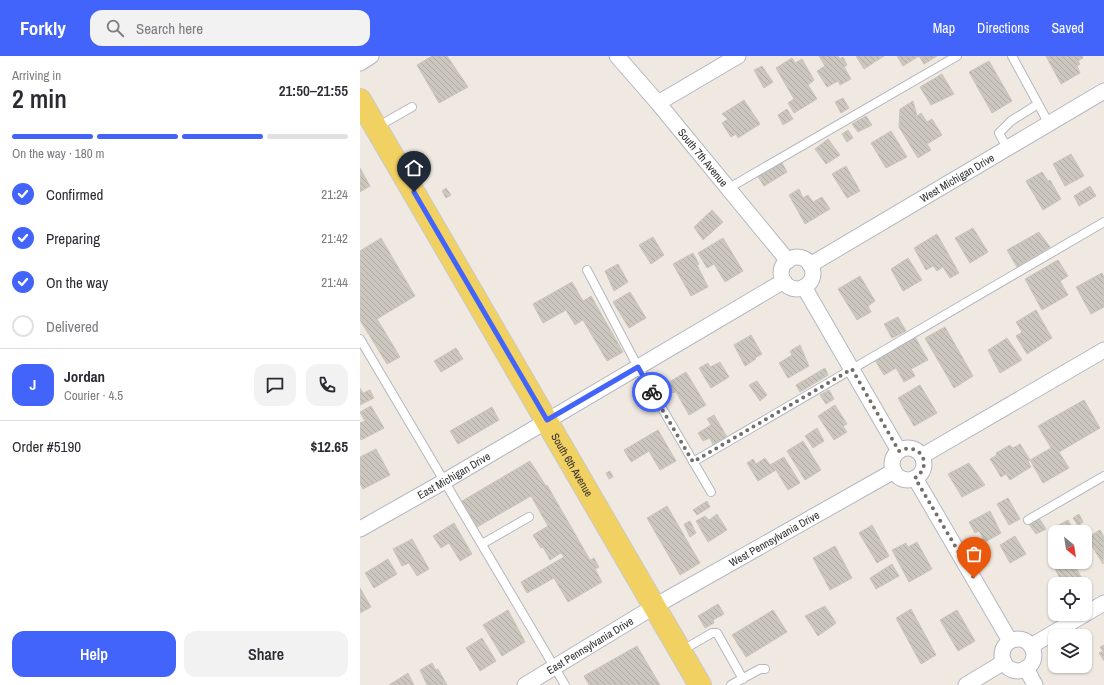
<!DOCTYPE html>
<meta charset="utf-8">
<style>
body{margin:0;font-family:"Archivo Narrow",sans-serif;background:#f2f2f3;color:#2b2b33;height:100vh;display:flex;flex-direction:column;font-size:15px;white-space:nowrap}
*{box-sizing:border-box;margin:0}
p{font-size:13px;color:#7c7c81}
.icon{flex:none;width:22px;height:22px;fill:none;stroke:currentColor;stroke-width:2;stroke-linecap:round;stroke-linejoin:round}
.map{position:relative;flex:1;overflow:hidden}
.sheet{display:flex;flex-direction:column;background:#fff;width:360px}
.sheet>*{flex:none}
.needle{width:26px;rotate:150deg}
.buttons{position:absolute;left:688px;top:469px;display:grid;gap:8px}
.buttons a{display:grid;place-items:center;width:44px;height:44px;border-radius:8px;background:#fff;box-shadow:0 1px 3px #0004;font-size:20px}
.pin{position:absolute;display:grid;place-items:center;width:34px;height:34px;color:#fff;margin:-41px -17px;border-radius:50% 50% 50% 0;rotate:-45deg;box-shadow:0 0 4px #0007}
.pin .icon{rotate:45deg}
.courier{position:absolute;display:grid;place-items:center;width:40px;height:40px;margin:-20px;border:3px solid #4264fb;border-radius:50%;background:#fff;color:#222;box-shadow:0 1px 5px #0007}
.headline em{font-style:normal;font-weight:600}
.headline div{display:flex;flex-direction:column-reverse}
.headline{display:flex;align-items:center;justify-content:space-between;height:68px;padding:0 12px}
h1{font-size:26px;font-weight:600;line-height:30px}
.bar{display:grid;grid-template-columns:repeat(4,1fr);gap:6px 4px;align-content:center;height:48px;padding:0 12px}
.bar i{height:5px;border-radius:3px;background:#e1e1e2}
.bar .active{background:#4264fb}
.bar p{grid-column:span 4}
.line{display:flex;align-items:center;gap:10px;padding:0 12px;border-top:1px solid #e1e1e2}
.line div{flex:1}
.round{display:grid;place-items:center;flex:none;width:42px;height:42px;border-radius:12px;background:#f2f2f3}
ol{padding:0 12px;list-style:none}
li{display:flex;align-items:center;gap:12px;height:44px}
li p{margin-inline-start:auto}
li .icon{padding:4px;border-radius:50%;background:#4264fb;color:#fff;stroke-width:4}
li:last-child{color:#7c7c81}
li i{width:22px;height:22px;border:2px solid #e1e1e2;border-radius:50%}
.cta{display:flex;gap:8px;margin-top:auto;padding:8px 12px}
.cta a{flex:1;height:46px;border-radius:12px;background:#4264fb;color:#fff;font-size:16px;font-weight:600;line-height:46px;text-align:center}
.cta a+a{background:#f2f2f3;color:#2b2b33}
header{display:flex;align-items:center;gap:24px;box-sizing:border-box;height:56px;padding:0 20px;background:#4264fb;color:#fff}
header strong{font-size:19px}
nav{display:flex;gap:22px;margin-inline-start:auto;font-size:14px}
.search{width:280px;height:36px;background:#f2f2f3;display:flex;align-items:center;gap:10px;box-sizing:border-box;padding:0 14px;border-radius:12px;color:#7c7c81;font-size:15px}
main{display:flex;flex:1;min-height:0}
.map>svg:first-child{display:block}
</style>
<header>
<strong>Forkly</strong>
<div class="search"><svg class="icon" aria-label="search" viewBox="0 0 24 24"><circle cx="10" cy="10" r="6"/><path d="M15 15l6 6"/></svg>Search here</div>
<nav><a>Map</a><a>Directions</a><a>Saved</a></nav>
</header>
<main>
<section class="sheet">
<div class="headline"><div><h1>2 min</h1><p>Arriving in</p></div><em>21:50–21:55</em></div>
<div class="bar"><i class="active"></i><i class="active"></i><i class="active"></i><i></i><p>On the way · 180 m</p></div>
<ol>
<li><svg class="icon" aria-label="check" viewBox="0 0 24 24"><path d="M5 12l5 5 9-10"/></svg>Confirmed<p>21:24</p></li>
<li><svg class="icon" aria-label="check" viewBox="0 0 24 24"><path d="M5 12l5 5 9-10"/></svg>Preparing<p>21:42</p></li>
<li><svg class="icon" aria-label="check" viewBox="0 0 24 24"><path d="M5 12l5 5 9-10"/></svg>On the way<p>21:44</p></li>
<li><i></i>Delivered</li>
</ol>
<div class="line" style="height:72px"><b class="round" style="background:#4264fb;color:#fff">J</b><div><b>Jordan</b><p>Courier · 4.5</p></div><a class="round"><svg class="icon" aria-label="chat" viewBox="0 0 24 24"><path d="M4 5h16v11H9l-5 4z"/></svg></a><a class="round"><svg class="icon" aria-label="phone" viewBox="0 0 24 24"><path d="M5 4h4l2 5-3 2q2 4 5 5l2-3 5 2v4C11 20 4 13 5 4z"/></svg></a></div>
<div class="line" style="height:52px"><div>Order #5190</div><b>$12.65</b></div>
<div class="cta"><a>Help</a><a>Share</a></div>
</section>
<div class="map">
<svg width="744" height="629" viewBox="0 0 744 629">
<defs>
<pattern id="building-back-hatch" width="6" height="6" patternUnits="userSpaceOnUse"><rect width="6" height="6" fill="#cbc7bf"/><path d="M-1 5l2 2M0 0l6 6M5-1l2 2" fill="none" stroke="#afaba4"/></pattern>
</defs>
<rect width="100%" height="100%" fill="#efe9e1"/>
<path fill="url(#building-back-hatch)" stroke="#cbc5ba" d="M72 0H87L108 31 79 47 57 9Z
M459 0H478L480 3 483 1 487 9 484 11 491 23 480 29 478 25 467 31 457 15 465 10Z
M496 0H524L504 13Z
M537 0H559L543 10Z
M559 0H577L564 8Z
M686 0H722L723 2 718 5 720 8 717 10 720 17 701 28Z
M432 2 435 7 442 3 454 24 448 29 457 43 434 57 428 47 434 43 416 12Z
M629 5 652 45 632 57 609 16Z
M402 10 413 26 404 32 394 14Z
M582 18 594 38 571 49 560 31Z
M483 42 489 52 481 57 475 46Z
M384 44 400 68 378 82 376 78 371 81 362 67 368 63 362 58Z
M553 45 557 60 561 57 567 66 572 63 582 79 567 88 571 94 558 102 539 71 540 53Z
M427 53 433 63 423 69 418 59Z
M506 60 512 69 498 76 492 68Z
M488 74 493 82 487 86 482 78Z
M531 75 547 101 526 112 511 87Z
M468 83 480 99 466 108 455 93Z
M711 98 724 120 705 130 693 108Z
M421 105 427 116 404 130 397 119Z
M486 110 500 135 487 142 472 118Z
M0 112 10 130 0 136Z
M682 116 688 125 690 124 701 143 683 154 666 125Z
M730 130 736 140 719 150 714 140Z
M86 132 91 139 86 142 82 135Z
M439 133 443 142 448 139 453 146 462 141 470 153 445 168 429 139Z
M352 154 363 166 343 184 334 171Z
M613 172 628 196 610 207 595 182Z
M679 176 690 191 657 211 647 194Z
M577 178 599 217 590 222 583 211 577 215 573 210 566 214 554 192Z
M293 181 304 199 291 208 279 189Z
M21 182 55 240 17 263 40 301 27 308 0 264V195Z
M363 182 383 215 365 226 354 208 347 212 338 197Z
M333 197 339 208 337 209 348 231 331 240 313 208Z
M548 202 562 224 543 235 531 213Z
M698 204 708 220 700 225 708 239 682 254 665 223Z
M258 208 268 226 254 235 245 215Z
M742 217 744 221V251L731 258 716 231Z
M500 220 515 245 508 250 511 256 497 264 478 233Z
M212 226 223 245 231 240 263 296 247 305 223 264 215 269 206 254 183 267 173 248Z
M270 236 286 262 269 272 253 246Z
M676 254 692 282 667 298 656 280 662 276 656 266Z
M538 261 546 275 532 282 524 268Z
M585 271 613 320 594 332 565 282Z
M391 279 402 298 395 302 396 303 385 310 374 289Z
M555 281 568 304 551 313 555 320 544 326 536 312 524 319 515 304Z
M647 282 662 304 640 317 628 294Z
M440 289 449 310 428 322 419 307 432 299 430 295Z
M96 292 103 303 81 316 74 305Z
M360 306 369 321 351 332 339 312 348 307 350 311Z
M465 312 468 319 440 336 436 329Z
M326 316 346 349 329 359 316 336 311 337 306 328Z
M397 325 407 339 400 345 389 329Z
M560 329 577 357 554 370 538 342Z
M0 332 3 337 10 334 14 342 0 349Z
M469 334 474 343 466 348 460 339Z
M724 344 740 372 699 396 709 412 683 427 670 404 691 392 678 370Z
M475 349 487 368 483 370 487 376 474 384 458 360Z
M11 350 24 372 1 384 0 382V367L5 365 0 356Z
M132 351 139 364 98 388 90 375Z
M354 359 367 381 353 389 350 382 343 385 338 377 351 369 347 363Z
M457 372 464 385 453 392 445 380Z
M298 374 316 405 300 414 289 395 271 406 264 394Z
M443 385 461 414 445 424 427 395Z
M660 388 670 404 668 405 671 411 650 424 646 418 641 421 630 403 637 399 636 397 650 389 653 392Z
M16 393 30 419 3 433 0 427V401Z
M424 401 440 427 428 434 416 414 398 425 387 407 393 403 396 408 405 402 410 409Z
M170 405 186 430 187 429 230 504 234 502 239 511 235 513 242 526 208 546 194 522 167 537 161 526 204 501 201 497 190 504 183 491 181 492 173 479 188 470 171 440 117 471 102 445Z
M609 407 625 429 602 441 588 418Z
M250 415 253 421 249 423 246 417Z
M648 442 660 463 649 469 637 448Z
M347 445 350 451 337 459 333 454Z
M307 450 340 507 320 519 287 462Z
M630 455 641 477 625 486 619 475 615 477 609 466Z
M357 458 367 474 348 486 336 465 345 460 349 464Z
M719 458 723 466 718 470 713 462Z
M679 462 686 473 676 478 669 468Z
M708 464 715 476H701L697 470Z
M330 465 336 477 330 481 324 468Z
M94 467 112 498 100 505 89 487 81 492 73 480Z
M512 469 529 500 517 507 499 477Z
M740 474 744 481 743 508 727 482Z
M655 480 666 498 650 507 640 489Z
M52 483 69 513 57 520 49 507 42 510 33 493Z
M557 486 572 513 549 526 532 494 546 487 548 491Z
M475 490 492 522 470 534 453 502Z
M28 503 37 518 14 532 5 517Z
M695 503V506H713L721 521 709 528H703L691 505Z
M532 508 539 520 516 533 510 522Z
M0 532 11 551 0 557Z
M358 548 364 558 353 564 354 567 345 572 338 560Z
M465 550 476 567 458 580 445 560Z
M551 553 576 599 561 608 536 562Z
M148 554 165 586 142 600 123 569Z
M413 554 427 576 386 601 372 579Z
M597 554 615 585 598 595 580 564Z
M122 582 136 605 120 615 106 592Z
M744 589V605L739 597 743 595 740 591Z
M277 590 300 629H229L224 620Z
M72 607 76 614 78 613 87 629H67L60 614Z
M48 617 54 629H29Z"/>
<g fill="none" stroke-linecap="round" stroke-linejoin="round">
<g stroke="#b4b7c1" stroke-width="10">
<path id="lane" d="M652 0 689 68
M17 71 52 51
M647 92 639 77 651 65 678 48
M369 132 597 0
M227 214 278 311 351 436
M0 283 205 629
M333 406 744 166
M668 464 744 420
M122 488 169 461
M321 595 352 577H357L383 623
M371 629 400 613H405"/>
</g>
<g stroke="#b4b7c1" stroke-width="17">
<g id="street">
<path id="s1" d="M257 0 298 47 428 205"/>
<path d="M0 7 11 0"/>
<path d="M298 47 378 0"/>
<circle cx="437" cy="217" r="16"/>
<path id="s2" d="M450 209 744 35"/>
<path d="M444 231 539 395"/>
<circle cx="548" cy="408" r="16"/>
<path d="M562 400 744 294"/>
<path d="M555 422 650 585"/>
<path id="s3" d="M0 473 85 425 424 225"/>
<circle cx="658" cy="599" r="16"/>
<path d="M671 590 744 547"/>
<path d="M666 612 675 629"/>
<path id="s4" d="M165 629 295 550 534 415"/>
<path d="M606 629 644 606"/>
</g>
</g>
<g stroke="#c9c9c9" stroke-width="24">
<g id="primary">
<path id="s5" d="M0 44 340 629"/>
</g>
</g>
<use href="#lane" stroke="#fff" stroke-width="8"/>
<use href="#street" stroke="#fff" stroke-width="15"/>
<use href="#primary" stroke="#f2d163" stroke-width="22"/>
</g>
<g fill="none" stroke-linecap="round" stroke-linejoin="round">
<path stroke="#726f6d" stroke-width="4" stroke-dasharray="0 7.2" d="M292 336 333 406 492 313 539 395C560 385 574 409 555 422L614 522"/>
<path stroke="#4264fb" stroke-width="5" d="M54 136 187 364 278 311 292 336"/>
</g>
<g text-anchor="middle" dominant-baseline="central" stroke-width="3" stroke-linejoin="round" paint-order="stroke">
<g font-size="11" fill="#2e2e2e" stroke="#fff">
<text stroke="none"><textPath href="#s1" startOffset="133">South 7th Avenue</textPath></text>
<text stroke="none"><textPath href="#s2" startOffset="171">West Michigan Drive</textPath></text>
<text stroke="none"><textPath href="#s5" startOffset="422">South 6th Avenue</textPath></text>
<text stroke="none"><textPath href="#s3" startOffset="108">East Michigan Drive</textPath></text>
<text stroke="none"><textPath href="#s4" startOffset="289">West Pennsylvania Drive</textPath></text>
<text stroke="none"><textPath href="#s4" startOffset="76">East Pennsylvania Drive</textPath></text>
</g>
</g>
</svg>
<div class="buttons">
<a><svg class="needle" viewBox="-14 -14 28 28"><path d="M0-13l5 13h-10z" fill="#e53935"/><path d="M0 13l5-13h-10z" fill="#7c7c81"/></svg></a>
<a><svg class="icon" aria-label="locate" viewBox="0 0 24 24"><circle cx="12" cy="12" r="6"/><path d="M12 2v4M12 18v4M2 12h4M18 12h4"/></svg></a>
<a><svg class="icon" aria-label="layers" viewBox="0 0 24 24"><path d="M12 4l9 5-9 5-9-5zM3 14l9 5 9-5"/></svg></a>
</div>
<div class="pin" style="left:614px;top:522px;background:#ea580c"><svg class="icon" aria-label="bag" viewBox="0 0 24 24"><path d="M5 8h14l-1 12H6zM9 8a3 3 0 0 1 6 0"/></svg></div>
<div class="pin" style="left:54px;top:136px;background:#1f2937"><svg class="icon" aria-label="home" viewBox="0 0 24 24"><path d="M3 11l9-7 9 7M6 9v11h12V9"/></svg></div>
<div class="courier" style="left:292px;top:336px"><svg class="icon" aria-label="bike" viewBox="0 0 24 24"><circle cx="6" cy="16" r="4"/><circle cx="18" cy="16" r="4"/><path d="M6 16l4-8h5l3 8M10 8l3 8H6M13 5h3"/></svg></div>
</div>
</main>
